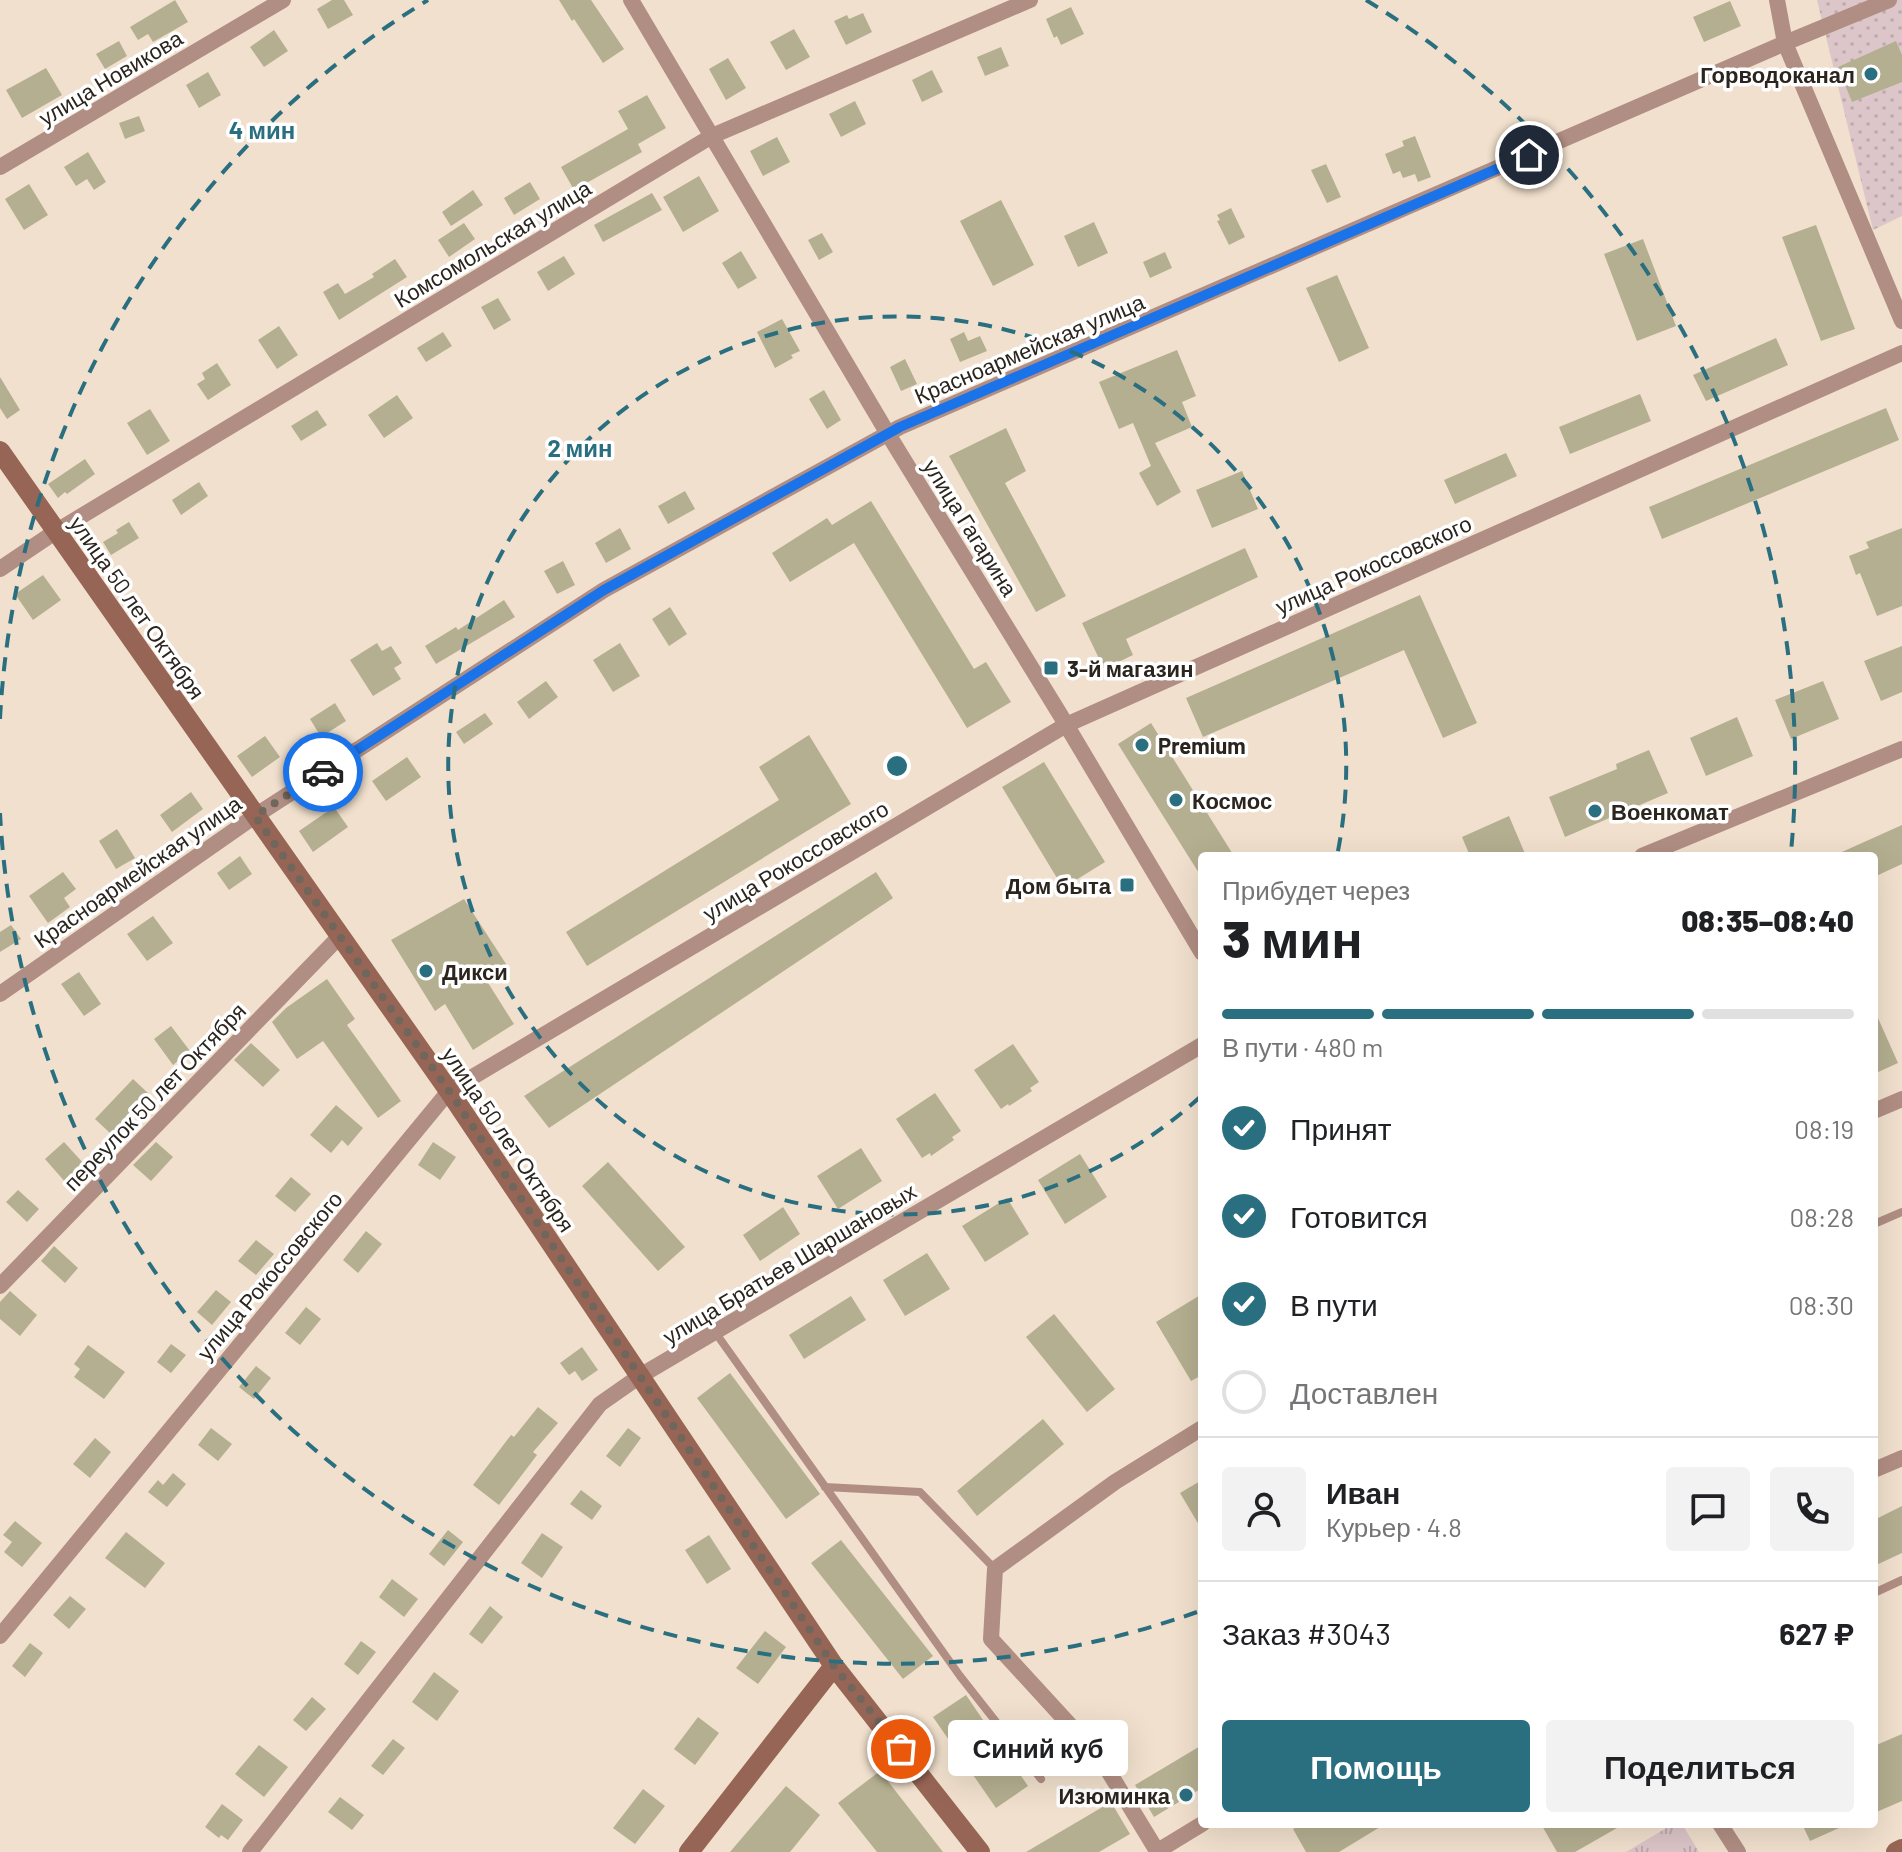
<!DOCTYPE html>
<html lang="ru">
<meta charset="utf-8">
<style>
body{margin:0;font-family:Barlow,sans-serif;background:#f2f2f2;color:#202124;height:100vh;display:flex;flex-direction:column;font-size:30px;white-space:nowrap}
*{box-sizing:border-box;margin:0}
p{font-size:26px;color:#757577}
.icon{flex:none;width:44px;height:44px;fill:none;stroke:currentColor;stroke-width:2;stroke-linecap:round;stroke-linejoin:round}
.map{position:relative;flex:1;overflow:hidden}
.panel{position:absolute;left:1198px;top:852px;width:680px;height:976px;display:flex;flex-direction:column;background:#fff;border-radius:8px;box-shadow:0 8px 32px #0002}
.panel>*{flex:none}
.pin{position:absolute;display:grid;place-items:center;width:68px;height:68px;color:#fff;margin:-34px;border:4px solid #fff;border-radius:50%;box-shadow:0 2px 8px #0007}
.courier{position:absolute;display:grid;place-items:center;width:80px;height:80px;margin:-40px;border:6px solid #1a73e8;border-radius:50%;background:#fff;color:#222;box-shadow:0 2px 10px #0007}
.bubble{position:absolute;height:56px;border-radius:8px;background:#fff;box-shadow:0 8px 32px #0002;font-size:26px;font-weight:800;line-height:56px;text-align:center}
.summary em{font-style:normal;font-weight:800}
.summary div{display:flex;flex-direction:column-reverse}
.summary{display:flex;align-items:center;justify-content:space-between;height:136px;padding:0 24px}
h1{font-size:52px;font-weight:800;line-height:60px}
.bar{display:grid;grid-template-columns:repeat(4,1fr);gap:12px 8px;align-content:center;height:96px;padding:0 24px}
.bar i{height:10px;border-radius:6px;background:#e0e0e0}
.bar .active{background:#2a6f7f}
.bar p{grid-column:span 4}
.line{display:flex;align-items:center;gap:20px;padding:0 24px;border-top:2px solid #e0e0e0}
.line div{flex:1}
.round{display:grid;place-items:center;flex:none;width:84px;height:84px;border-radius:8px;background:#f2f2f2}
ol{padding:0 24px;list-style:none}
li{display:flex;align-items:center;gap:24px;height:88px}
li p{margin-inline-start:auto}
li .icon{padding:8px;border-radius:50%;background:#2a6f7f;color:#fff;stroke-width:4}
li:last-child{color:#757577}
li i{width:44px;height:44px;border:4px solid #e0e0e0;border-radius:50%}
.action{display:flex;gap:16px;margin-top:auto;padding:16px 24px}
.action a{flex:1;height:92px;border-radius:8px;background:#2a6f7f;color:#fff;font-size:32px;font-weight:800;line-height:92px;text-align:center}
.action a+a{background:#f2f2f2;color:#202124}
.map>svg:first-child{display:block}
</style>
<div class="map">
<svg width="1902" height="1852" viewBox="0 0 1902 1852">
<defs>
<pattern id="grass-tufts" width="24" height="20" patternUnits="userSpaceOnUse" patternTransform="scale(2)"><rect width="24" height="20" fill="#ddc6c9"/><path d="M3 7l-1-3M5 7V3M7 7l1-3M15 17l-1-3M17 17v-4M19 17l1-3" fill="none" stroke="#beaaac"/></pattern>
<pattern id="garden-dots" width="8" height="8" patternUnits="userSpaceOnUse" patternTransform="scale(2)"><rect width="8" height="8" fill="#ddc6c9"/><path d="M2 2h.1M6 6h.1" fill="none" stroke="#beaaac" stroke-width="1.8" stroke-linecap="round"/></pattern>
</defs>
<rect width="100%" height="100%" fill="#f1e0cd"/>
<path fill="url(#grass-tufts)" d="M1673 1824H1682L1699 1852H1626Z"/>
<path fill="url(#garden-dots)" d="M1817 0H1902V216L1873 230Z"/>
<path fill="#b5af91" d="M175 0 188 22 153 42 148 34 138 40 130 27Z
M332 0H344L353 15 328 29 317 9Z
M559 0H591L624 49 603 63 574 19 572 21Z
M1730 1 1741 26 1704 42 1693 17Z
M1071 7 1084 34 1061 45 1057 36 1054 38 1046 19Z
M863 13 872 32 846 45 834 21 847 15 849 19Z
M794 29 810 57 786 70 770 42Z
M274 30 288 51 264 67 250 47Z
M119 41 127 56 105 69 96 54Z
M1896 41 1902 55V82L1852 102 1838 67Z
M1001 47 1009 66 985 76 977 57Z
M728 58 746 88 726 100 709 69Z
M46 68 62 95 22 118 6 90Z
M932 70 943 92 922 102 912 80Z
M208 72 221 95 199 108 186 85Z
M647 95 666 128 638 144 642 152 574 190 561 167 628 129 618 111Z
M855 101 866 124 841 137 829 114Z
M139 116 145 131 125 139 119 123Z
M1415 136 1431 177 1418 182 1415 174 1403 178 1400 171 1393 174 1385 154 1404 146 1402 141Z
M777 137 790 162 763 176 750 151Z
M88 152 106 182 94 190 87 179 76 186 64 167Z
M1326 164 1341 197 1327 203 1311 170Z
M699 176 719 211 683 232 663 197Z
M530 182 540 199 514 215 504 198Z
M29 184 48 215 24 230 5 199Z
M473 190 483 205 451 226 442 212Z
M652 193 662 210 603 242 594 225Z
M1001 200 1034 265 993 286 960 221Z
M1231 208 1245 237 1229 245 1217 221 1220 220 1217 215Z
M1094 222 1108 253 1078 267 1064 236Z
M464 223 475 239 449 257 438 240Z
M1816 225 1855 329 1821 341 1782 237Z
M822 233 833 252 819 260 808 240Z
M1643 239 1676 326 1637 341 1604 254Z
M741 251 757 278 738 289 722 263Z
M1165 252 1172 268 1150 278 1143 262Z
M564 256 575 274 548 291 537 272Z
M395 259 407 277 339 320 323 292 338 283 345 294 374 277 372 274Z
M1337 275 1369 348 1339 362 1306 288Z
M498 298 511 320 494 330 481 307Z
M782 319 800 351 791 355 793 358 775 368 757 332Z
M279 326 298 355 277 369 258 340Z
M443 332 452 346 426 362 417 348Z
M964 332 968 341 980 336 987 351 960 362 950 339Z
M1776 338 1788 365 1706 401 1693 375Z
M1177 350 1196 396 1182 402 1192 427 1155 443 1181 492 1157 506 1139 473 1151 466 1133 423 1119 429 1099 382Z
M905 359 917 384 901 391 890 367Z
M217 363 231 385 208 400 197 384 205 379 202 373Z
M0 377 20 410 7 419 0 408Z
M824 390 841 420 827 429 809 399Z
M1640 394 1651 421 1570 454 1559 427Z
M397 395 413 418 384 438 368 415Z
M1886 408 1899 440 1662 539 1649 507Z
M150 409 170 441 147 455 127 423Z
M317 410 327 425 301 441 291 426Z
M1006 428 1026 471 1005 483 1066 596 1036 612 949 456Z
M1506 453 1517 476 1455 504 1444 480Z
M85 459 95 474 67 494 65 492 58 498 48 484Z
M1242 471 1258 509 1212 528 1196 490Z
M199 482 208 496 181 515 172 500Z
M685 491 695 509 668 524 658 506Z
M871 501 974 669 986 662 1011 702 967 728 854 543 790 582 772 553 827 518 832 525Z
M129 522 139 538 111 555 103 542 118 533 116 530Z
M620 528 631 549 606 563 595 543Z
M1902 528V606L1877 616 1860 573 1856 575 1849 556 1869 548 1866 542Z
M1245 548 1258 577 1126 639 1133 655 1104 669 1082 623Z
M563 561 575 585 557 594 544 571Z
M43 575 61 600 33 620 15 594Z
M1420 595 1477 723 1443 738 1404 650 1203 737 1186 698Z
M504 600 515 617 436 664 425 646 456 627 458 630Z
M670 607 687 634 669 646 652 619Z
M377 643 382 651 391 646 402 663 394 668 401 679 373 696 350 660Z
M620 643 640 676 613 692 593 660Z
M1902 646V692L1881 701 1864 661Z
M546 681 558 697 529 719 517 702Z
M1823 681 1839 719 1791 739 1775 700Z
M335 703 346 721 321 737 310 719Z
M485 713 493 724 464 744 456 732Z
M1737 717 1753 756 1706 776 1690 738Z
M1151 723 1234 856H1202V878L1118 744Z
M809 735 851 804 587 966 566 932 779 800 759 767Z
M265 736 280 757 252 777 237 756Z
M1649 750 1668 793 1565 837 1549 797 1617 769 1616 764Z
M407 757 421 777 386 801 372 781Z
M1044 762 1105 862 1063 888 1002 787Z
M191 792 203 809 172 832 160 815Z
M334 807 348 827 313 852 299 831Z
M1509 816 1526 856H1470L1462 837Z
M1902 825V864L1874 877V856H1833Z
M117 829 135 858 116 869 99 841Z
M240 856 252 874 229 890 217 873Z
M63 872 76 889 64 898 70 907 48 923 29 896Z
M876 872 893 898 549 1128 524 1096Z
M464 899 508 967 485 978 514 1024 473 1050 445 1004 435 1011 391 940Z
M153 916 173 943 147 961 127 934Z
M11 925 21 939 0 952V932Z
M79 972 101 1004 84 1016 61 984Z
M327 979 355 1019 347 1025 401 1101 378 1118 323 1041 297 1059 272 1022 286 1008Z
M1874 1009 1898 1063 1874 1074Z
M171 1026 190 1051 173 1065 154 1039Z
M251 1043 280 1070 263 1087 234 1060Z
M1013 1044 1039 1082 1030 1088 1032 1091 1009 1106 1008 1104 1001 1109 974 1070Z
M133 1079 149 1094 111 1134 95 1119Z
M935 1093 961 1131 952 1137 954 1140 931 1156 930 1153 922 1158 896 1119Z
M336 1105 363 1128 348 1146 342 1140 331 1153 310 1135Z
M64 1142 85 1165 66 1183 45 1159Z
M156 1142 173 1157 151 1181 133 1165Z
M433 1142 456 1157 440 1180 418 1165Z
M861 1148 882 1181 838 1209 817 1176Z
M1080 1154 1107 1197 1065 1224 1038 1180Z
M608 1162 685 1247 658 1271 582 1186Z
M291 1177 311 1194 295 1212 275 1196Z
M18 1190 39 1209 27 1222 6 1202Z
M1007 1198 1029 1234 985 1262 962 1226Z
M783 1207 800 1234 760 1261 743 1235Z
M366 1231 382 1244 358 1273 343 1260Z
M256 1240 274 1254 256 1275 238 1261Z
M54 1246 78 1268 65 1283 41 1261Z
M927 1253 950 1289 905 1316 883 1280Z
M216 1290 231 1302 212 1325 197 1312Z
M10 1291 37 1315 20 1336 0 1319V1302Z
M1202 1294V1375L1191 1381 1156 1322Z
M851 1296 866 1320 804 1359 789 1335Z
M306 1307 321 1319 300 1345 285 1333Z
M1054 1314 1115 1389 1087 1412 1026 1337Z
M171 1344 186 1355 171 1373 157 1362Z
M88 1345 125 1372 104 1399 74 1377 80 1369 74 1364Z
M582 1347 598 1370 582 1381 575 1371 569 1375 560 1363Z
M256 1366 271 1378 254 1399 239 1387Z
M730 1373 820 1494 786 1519 697 1398Z
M538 1407 558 1423 533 1452 537 1455 499 1505 473 1485 511 1435 514 1437Z
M1043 1419 1064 1444 977 1516 957 1491Z
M211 1428 232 1444 218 1461 198 1445Z
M628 1428 641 1438 620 1467 606 1456Z
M95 1438 111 1452 90 1478 73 1464Z
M173 1473 186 1484 167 1507 148 1492 158 1480 163 1485Z
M1202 1480V1530L1180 1493Z
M581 1490 602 1506 592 1520 570 1504Z
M1902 1506V1553L1874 1566V1520Z
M15 1521 42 1543 22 1567 4 1552 12 1542 3 1535Z
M448 1530 463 1542 444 1566 429 1554Z
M126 1532 165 1563 145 1588 105 1558Z
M542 1533 563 1547 542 1578 521 1563Z
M709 1535 731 1569 707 1584 685 1550Z
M841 1540 933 1656 903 1679 811 1563Z
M392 1579 418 1599 404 1617 379 1597Z
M70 1596 86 1609 69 1629 53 1615Z
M490 1606 503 1617 482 1644 469 1634Z
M765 1631 786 1647 758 1684 736 1668Z
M361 1641 376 1652 358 1675 344 1664Z
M30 1643 43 1653 25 1677 12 1666Z
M434 1672 459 1691 437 1721 412 1702Z
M966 1695 1028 1786 996 1808 933 1717Z
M312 1697 326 1709 306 1731 293 1720Z
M698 1717 719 1733 695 1765 674 1749Z
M1902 1734V1801L1874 1813V1746Z
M393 1739 405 1748 383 1775 371 1766Z
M259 1745 288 1767 264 1797 235 1774Z
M1202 1745V1788L1154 1817 1135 1785Z
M880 1771 943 1852H877L838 1803Z
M786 1786 820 1815 790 1852H730Z
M643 1789 665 1806 635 1844 613 1828Z
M340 1797 364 1815 352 1830 328 1812Z
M1111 1802 1130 1834 1099 1852H1026Z
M222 1804 243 1820 228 1840 221 1835 219 1838 205 1827Z
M1302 1824H1385L1339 1852H1306L1293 1829Z
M1541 1824H1624L1575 1852H1557Z
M1802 1824H1848L1810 1841Z"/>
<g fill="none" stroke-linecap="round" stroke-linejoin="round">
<path stroke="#b18e83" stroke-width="8" d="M1874 1224 1902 1212
M715 1332 960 1676 1041 1779
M825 1487 920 1492 995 1569
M1874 1593 1902 1580"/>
<path stroke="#b18e83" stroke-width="16" d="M631 0 888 434 1061 716 1202 953
M1777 0 1785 43 1902 321
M0 167 283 0
M0 569 55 532 712 136 1030 0
M1642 856 1902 749
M0 994 255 816 604 590 900 427 1785 43 1889 0
M1874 1111 1902 1099
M0 1286 340 936
M1874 1470 1902 1458
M0 1636 449 1091 1066 725 1902 353
M1720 1824 1738 1852
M1157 1851 1101 1759 991 1639 995 1569 1115 1482 1202 1428
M250 1852 600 1404 640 1376 1202 1045
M1156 1852 1202 1824"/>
<path stroke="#976555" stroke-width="20" d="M0 451 449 1091 834 1666 980 1852
M689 1852 834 1666
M1896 1852 1902 1849"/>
</g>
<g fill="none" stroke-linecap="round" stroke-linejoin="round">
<path stroke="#70665b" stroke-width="8" stroke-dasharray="0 14.4" d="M323 772 255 816 449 1091 834 1666 901 1749"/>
<path stroke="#1a73e8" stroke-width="10" d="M323 772 604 590 900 427 1529 155"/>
</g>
<g fill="none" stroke="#2a6f7f" stroke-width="4" stroke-dasharray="14 10">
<path d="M1200 1097A449 449 0 1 1 1337 856"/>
<path d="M1197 1612A898 898 0 0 1 0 813M0 719A898 898 0 0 1 428 0M1366 0A898 898 0 0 1 1791 852"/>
</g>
<g fill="#2a6f7f" stroke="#fff" stroke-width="3">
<circle cx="1871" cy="74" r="8"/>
<rect x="1043" y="660" width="16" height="16" rx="4"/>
<circle cx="1142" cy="745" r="8"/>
<circle cx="1176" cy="800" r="8"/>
<circle cx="1595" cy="811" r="8"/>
<rect x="1119" y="877" width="16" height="16" rx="4"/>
<circle cx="426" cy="971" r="8"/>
<circle cx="1186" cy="1795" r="8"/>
</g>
<g text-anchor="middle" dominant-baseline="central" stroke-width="7" stroke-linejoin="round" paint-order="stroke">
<g font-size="22" font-weight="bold" fill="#2b251e" stroke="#fff" text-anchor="start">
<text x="1855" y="74" text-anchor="end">Горводоканал</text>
<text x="1067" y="668">3-й магазин</text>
<text x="1158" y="745">Premium</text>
<text x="1192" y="800">Космос</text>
<text x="1611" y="811">Военкомат</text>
<text x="1111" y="885" text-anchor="end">Дом быта</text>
<text x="442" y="971">Дикси</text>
<text x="1170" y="1795" text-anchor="end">Изюминка</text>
</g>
<g font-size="22" fill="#2b251e" stroke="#fff">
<text transform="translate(110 77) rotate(-31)">улица Новикова</text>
<text transform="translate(492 243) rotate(-31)">Комсомольская улица</text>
<text transform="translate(1029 348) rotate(-23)">Красноармейская улица</text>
<text transform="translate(971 527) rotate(58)">улица Гагарина</text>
<text transform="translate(1373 564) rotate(-24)">улица Рокоссовского</text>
<text transform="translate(138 607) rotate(55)">улица 50 лет Октября</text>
<text transform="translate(795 860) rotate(-31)">улица Рокоссовского</text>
<text transform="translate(137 871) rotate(-35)">Красноармейская улица</text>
<text transform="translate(154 1096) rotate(-46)">переулок 50 лет Октября</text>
<text transform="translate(509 1139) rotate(56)">улица 50 лет Октября</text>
<text transform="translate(789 1263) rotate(-31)">улица Братьев Шаршановых</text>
<text transform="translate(269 1275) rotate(-50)">улица Рокоссовского</text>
</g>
</g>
<circle cx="897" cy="766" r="12" fill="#2a6f7f" stroke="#fff" stroke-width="4"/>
<g font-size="24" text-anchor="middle" font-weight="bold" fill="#2a6f7f" stroke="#fff" stroke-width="7" stroke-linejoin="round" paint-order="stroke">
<text x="262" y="139">4 мин</text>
<text x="580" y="457">2 мин</text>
</g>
</svg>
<div class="pin" style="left:901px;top:1749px;background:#ea580c"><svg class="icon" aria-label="bag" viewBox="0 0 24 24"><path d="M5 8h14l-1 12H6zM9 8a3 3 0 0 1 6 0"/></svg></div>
<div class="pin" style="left:1529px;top:155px;background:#1f2937"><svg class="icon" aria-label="home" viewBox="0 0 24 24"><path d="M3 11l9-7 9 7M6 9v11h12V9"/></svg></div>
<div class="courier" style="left:323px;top:772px"><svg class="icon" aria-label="car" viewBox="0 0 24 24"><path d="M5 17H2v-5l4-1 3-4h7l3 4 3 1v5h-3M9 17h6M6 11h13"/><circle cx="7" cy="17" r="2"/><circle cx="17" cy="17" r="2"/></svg></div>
<div class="bubble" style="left:948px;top:1720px;width:180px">Синий куб</div>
<section class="panel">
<div class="summary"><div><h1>3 мин</h1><p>Прибудет через</p></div><em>08:35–08:40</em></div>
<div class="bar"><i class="active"></i><i class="active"></i><i class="active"></i><i></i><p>В пути · 480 m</p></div>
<ol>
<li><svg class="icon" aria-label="check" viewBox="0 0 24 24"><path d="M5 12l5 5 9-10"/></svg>Принят<p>08:19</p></li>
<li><svg class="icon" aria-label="check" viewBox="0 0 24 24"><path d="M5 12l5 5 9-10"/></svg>Готовится<p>08:28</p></li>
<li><svg class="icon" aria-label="check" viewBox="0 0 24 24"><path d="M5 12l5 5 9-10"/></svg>В пути<p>08:30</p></li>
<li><i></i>Доставлен</li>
</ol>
<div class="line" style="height:144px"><a class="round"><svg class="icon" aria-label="person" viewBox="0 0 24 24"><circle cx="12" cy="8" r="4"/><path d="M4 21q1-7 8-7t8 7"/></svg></a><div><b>Иван</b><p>Курьер · 4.8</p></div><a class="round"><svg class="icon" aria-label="chat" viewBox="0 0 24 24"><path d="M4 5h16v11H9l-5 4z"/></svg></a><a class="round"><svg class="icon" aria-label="phone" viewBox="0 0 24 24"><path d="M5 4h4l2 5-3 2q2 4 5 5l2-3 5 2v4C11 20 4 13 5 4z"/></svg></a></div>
<div class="line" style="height:104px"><div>Заказ #3043</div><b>627 ₽</b></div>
<div class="action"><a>Помощь</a><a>Поделиться</a></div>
</section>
</div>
